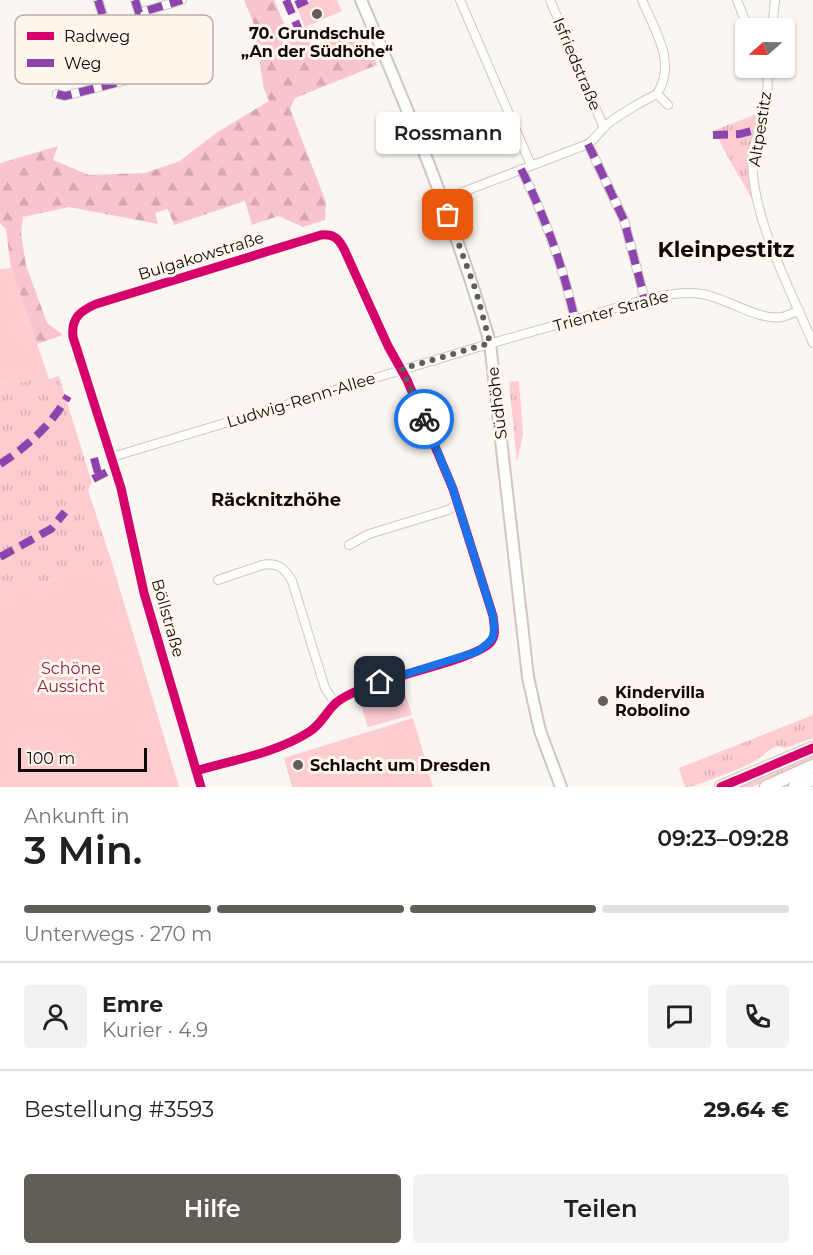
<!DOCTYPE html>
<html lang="de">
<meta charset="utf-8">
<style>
body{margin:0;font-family:Montserrat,sans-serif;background:#f2f2f2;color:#202124;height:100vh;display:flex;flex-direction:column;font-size:22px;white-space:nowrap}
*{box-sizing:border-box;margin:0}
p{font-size:20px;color:#757577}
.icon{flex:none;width:33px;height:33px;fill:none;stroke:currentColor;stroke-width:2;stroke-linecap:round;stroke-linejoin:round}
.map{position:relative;height:787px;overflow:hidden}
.details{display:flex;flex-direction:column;background:#fff;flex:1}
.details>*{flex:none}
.needle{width:39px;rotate:250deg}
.controls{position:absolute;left:735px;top:18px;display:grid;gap:12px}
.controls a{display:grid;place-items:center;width:60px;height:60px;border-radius:6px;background:#fff;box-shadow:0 2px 4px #0004;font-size:30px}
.scale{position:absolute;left:18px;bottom:15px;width:129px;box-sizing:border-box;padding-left:6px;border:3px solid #110a04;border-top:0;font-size:16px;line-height:21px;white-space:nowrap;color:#110a04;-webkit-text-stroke:4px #fff6ed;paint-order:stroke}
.pin{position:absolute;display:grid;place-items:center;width:51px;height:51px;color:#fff;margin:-26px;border-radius:12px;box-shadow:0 3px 9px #0006}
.courier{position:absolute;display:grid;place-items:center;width:60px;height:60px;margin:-30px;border:4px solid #1a73e8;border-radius:50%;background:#fff;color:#222;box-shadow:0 2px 8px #0007}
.bubble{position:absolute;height:42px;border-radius:6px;background:#fff;box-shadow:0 2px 4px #0004;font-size:20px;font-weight:600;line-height:42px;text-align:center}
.head em{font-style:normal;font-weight:600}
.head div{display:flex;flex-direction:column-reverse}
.head{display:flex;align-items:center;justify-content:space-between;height:102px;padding:0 24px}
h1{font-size:39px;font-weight:600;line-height:45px}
.bar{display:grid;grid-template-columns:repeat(4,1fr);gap:9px 6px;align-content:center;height:72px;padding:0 24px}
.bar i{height:8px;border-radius:4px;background:#e0e0e0}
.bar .active{background:#635d57}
.bar p{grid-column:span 4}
.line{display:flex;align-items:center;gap:15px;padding:0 24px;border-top:2px solid #e0e0e0}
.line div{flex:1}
.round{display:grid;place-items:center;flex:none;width:63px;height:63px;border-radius:6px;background:#f2f2f2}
.primary-button{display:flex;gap:12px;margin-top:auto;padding:12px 24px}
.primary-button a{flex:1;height:69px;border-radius:6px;background:#635d57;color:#fff;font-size:24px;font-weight:600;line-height:69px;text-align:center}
.primary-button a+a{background:#f2f2f2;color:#202124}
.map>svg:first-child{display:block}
</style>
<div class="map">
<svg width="813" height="787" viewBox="0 0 813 787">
<defs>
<pattern id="grass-tufts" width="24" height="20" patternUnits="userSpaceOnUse" patternTransform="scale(1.5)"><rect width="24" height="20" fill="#fcccd1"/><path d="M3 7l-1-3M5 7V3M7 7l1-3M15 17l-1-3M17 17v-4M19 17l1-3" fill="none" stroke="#d7aeb2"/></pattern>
<pattern id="forest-firs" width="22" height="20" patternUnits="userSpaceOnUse" patternTransform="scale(1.5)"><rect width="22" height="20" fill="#f9c5cc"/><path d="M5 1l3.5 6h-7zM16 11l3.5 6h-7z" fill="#d4a8ae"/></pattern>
</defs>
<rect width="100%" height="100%" fill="#fbf6f1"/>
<path fill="url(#grass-tufts)" d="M762 112C745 150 748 169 757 209 744 182 726 158 715 130Z
M59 376 92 483 88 490 112 563 0 595V384L49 379Z
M519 381 523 434 517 462 509 382Z
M813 715V738L786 748 778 746C768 749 767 753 759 758 746 768 711 779 694 786L685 787 679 768Z
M813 753V760L752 787H730Z"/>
<path fill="url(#forest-firs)" d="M244 0H274L289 35 305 29 312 47 361 27 377 65 295 98 290 109 326 202 325 220 303 227 278 216 252 225 245 201 174 225 168 209 155 213 158 224 69 207 23 217 21 234 26 265 47 323 63 335 37 344 11 268 6 229 0 223V163L58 146 53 160 89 175 145 173 180 161 216 133 269 101 264 89 253 22Z"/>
<path fill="#fcccd1" d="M312 0H337L342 11 305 27 297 7Z
M11 268 49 379 0 384V269Z
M112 563 179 787H0V595Z
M405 693 412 715 368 727 361 705Z
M413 718 433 787H292L284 758Z"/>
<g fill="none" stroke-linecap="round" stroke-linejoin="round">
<g stroke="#cdc7c0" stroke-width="10">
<path id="street" d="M98 0 123 81 172 68 189 71
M135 0 139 13 182 0
M460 0 531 165
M550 0 604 128
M642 0C655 31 677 62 657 94
M737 0 748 28
M772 28 775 0
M768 68C767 82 769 99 765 113 761 126 755 138 753 152 747 209 791 291 813 343
M57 94 65 96 123 81
M657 94 668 105
M588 144 624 220 645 300
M521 169C546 219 563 266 575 320
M442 200 588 144C595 139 598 134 604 127 616 116 643 101 657 94
M112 457 475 348 647 299C665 295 684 291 702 294 727 298 758 321 782 317 788 316 794 312 799 310
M349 545 369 534 448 510 458 504
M218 580 262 565C277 562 285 568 292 581L325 688 335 703
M196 771C233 760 276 753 309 732 322 724 327 710 337 702 349 693 368 686 383 681 405 674 477 657 490 643 497 635 494 626 493 616L453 489 407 380 388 346 344 249C338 238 334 234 321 235L96 304C80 311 71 318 73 337L121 488 144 593 201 787"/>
</g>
<g stroke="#cdc7c0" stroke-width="14">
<path id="secondary" d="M361 0C409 112 456 225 490 343L528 677 540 731 561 787"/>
</g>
<g stroke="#cdc7c0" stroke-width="15">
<path id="primary" d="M721 787 813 748
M766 787 813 766
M795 787 813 779"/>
</g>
<use href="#street" stroke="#fefefd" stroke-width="8"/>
<use href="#secondary" stroke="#fefefd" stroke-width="10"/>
<use href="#primary" stroke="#fefefd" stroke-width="12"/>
<path stroke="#8e44ad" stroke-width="8" stroke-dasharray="15 8" stroke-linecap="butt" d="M98 0 123 81 172 68 189 71
M135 0 139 13 182 0
M286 0 299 30
M296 5 307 0
M57 94 65 96 123 81
M713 135 740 134 759 129
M588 144 624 220 645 300
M521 169C546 219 563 266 575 320
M94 458 99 477
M0 464C27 447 52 424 68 396
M93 479 115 468
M0 557 51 529 65 512"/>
<g stroke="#fff6ed" stroke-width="13">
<path id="cycleway" d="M196 771C233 760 276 753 309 732 322 724 327 710 337 702 349 693 368 686 383 681 405 674 477 657 490 643 497 635 494 626 493 616L453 489 407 380 388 346 344 249C338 238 334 234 321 235L96 304C80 311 71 318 73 337L121 488 144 593 201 787
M721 787 813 748"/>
</g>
<use href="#cycleway" stroke="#d6006c" stroke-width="9"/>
</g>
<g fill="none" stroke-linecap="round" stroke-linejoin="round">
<path stroke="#635d57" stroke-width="6" stroke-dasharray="0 10.8" d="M424 419 402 369 490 343 476 291 448 215"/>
<path stroke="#1a73e8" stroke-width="8" d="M380 682 476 652C494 640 496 638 493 616L453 489 424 419"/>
</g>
<g fill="#635d57" stroke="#fff6ed" stroke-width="2">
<circle cx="317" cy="14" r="6"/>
<circle cx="603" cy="701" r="6"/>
<circle cx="298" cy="765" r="6"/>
</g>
<g text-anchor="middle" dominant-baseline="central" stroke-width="6" stroke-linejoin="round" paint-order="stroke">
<g font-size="16" font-weight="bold" fill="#110a04" stroke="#fff6ed" text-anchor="start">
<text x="317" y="33" text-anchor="middle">70. Grundschule<tspan x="317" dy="18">„An der Südhöhe“</tspan></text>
<text x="615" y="692">Kindervilla<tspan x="615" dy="18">Robolino</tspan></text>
<text x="310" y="765">Schlacht um Dresden</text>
</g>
<g font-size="16" fill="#110a04" stroke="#fff6ed">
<text transform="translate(577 64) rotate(67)">Isfriedstraße</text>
<text transform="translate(760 129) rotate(-81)">Altpestitz</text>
<text transform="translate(201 256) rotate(-17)">Bulgakowstraße</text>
<text transform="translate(611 311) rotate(-15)">Trienter Straße</text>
<text transform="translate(301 400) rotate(-17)">Ludwig-Renn-Allee</text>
<text transform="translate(497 403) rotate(-97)">Südhöhe</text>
<text transform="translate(168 618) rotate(74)">Böllstraße</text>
</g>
<g font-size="16" fill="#8b2440" stroke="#fff6ed">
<text x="71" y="668">Schöne<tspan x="71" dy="18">Aussicht</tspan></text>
</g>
<g font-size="18" font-weight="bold" fill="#110a04" stroke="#fff6ed">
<text x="276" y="500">Räcknitzhöhe</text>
</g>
<g font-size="22" font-weight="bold" fill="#110a04" stroke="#fff6ed">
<text x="726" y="249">Kleinpestitz</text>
</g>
</g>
<rect x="15" y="15" width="198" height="69" rx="9" fill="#fff6ed" stroke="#b8afa7" stroke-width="1.5"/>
<rect x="27" y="32" width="27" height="8" fill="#d6006c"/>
<rect x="27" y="59" width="27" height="8" fill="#8e44ad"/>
<g font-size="16" fill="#110a04">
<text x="64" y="42">Radweg</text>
<text x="64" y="69">Weg</text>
</g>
</svg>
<div class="controls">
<a><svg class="needle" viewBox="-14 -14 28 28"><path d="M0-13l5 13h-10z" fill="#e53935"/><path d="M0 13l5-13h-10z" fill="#757577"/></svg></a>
</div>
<div class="scale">100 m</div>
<div class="pin" style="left:448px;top:215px;background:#ea580c"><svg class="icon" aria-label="bag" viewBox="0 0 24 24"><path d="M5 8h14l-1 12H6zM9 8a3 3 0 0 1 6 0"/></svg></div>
<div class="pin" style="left:380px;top:682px;background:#1f2937"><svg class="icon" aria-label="home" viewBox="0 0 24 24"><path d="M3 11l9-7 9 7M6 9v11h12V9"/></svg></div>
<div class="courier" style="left:424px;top:419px"><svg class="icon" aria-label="bike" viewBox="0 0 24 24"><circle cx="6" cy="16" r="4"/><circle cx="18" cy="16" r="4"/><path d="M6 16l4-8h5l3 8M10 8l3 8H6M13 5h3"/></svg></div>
<div class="bubble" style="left:376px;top:112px;width:144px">Rossmann</div>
</div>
<section class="details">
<div class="head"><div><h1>3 Min.</h1><p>Ankunft in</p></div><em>09:23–09:28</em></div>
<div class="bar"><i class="active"></i><i class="active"></i><i class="active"></i><i></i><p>Unterwegs · 270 m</p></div>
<div class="line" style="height:108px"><a class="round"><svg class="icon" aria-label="person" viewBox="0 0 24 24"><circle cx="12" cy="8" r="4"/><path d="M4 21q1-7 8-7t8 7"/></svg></a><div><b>Emre</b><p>Kurier · 4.9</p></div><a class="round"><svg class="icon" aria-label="chat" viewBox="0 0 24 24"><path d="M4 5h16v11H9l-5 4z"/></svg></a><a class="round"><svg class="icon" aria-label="phone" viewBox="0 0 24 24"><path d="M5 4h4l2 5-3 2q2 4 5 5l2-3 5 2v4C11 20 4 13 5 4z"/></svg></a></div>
<div class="line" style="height:78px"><div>Bestellung #3593</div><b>29.64 €</b></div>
<div class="primary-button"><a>Hilfe</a><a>Teilen</a></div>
</section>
